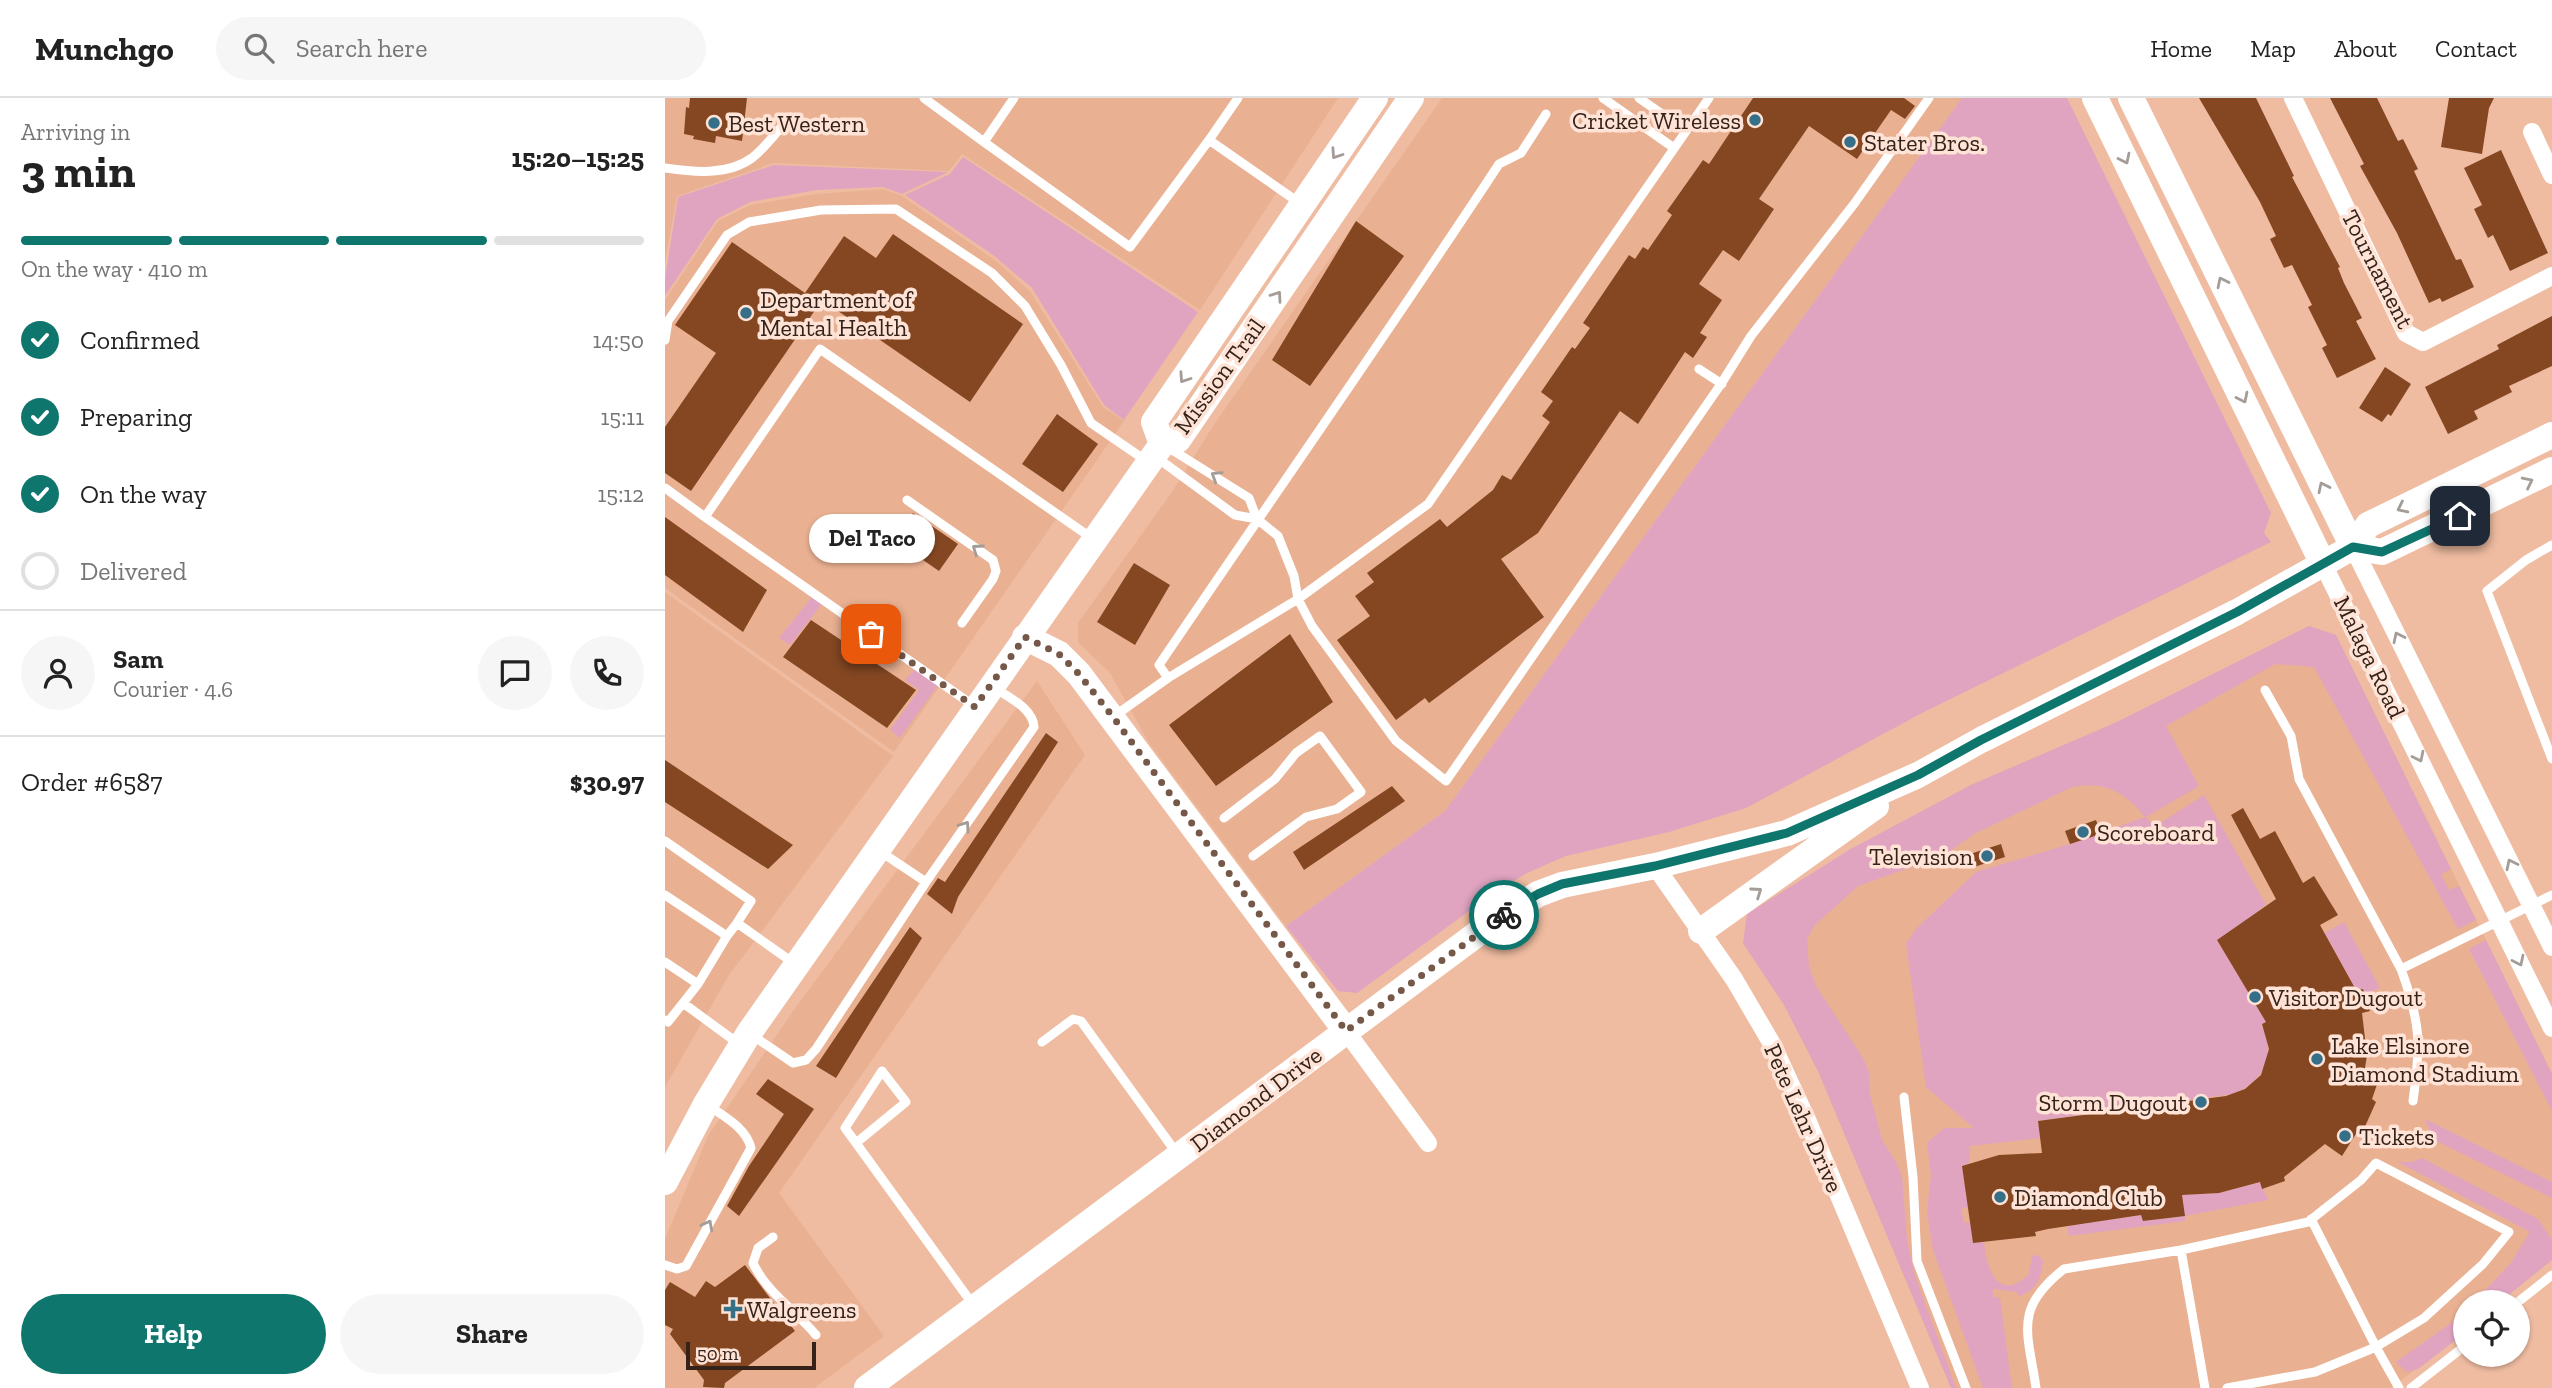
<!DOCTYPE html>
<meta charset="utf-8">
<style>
body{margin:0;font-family:"Zilla Slab",serif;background:#f6f6f6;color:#222;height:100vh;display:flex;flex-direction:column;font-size:26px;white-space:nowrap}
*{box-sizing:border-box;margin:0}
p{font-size:23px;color:#767676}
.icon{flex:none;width:38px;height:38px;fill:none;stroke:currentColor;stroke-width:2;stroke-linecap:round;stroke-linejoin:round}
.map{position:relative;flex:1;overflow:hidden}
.sheet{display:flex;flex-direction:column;background:#fff;width:665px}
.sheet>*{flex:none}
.buttons{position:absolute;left:1788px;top:1192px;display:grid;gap:14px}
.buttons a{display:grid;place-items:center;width:77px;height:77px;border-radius:50%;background:#fff;box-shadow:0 2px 5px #0004;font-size:35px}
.scale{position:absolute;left:21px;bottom:18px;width:130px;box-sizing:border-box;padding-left:7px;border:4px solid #352218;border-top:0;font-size:19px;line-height:24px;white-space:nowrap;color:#352218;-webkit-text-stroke:5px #fee3d6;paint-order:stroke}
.pin{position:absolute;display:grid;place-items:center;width:60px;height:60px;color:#fff;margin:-30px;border-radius:14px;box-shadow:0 4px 10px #0006}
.courier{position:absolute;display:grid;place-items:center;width:70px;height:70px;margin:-35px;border:5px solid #0f766e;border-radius:50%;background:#fff;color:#222;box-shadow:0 2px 9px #0007}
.bubble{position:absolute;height:49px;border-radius:24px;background:#fff;box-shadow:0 2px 5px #0004;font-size:23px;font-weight:800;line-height:49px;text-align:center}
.headline em{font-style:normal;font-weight:800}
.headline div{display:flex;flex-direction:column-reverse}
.headline{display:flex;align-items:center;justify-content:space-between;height:119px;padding:0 21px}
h1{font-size:46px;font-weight:800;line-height:52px}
.bar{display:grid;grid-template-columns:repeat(4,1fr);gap:10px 7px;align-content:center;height:84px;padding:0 21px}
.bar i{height:9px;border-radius:5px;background:#e0e0e0}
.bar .current{background:#0f766e}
.bar p{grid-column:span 4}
.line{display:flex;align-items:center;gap:18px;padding:0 21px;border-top:2px solid #e0e0e0}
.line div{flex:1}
.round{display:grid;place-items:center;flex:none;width:74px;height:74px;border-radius:37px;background:#f6f6f6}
ol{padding:0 21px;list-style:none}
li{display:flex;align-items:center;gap:21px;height:77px}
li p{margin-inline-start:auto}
li .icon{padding:7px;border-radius:50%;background:#0f766e;color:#fff;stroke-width:4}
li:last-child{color:#767676}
li i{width:38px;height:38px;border:4px solid #e0e0e0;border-radius:50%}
.button{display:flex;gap:14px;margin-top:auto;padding:14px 21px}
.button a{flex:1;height:80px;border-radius:42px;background:#0f766e;color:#fff;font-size:28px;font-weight:800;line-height:80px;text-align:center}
.button a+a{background:#f6f6f6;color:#222}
header{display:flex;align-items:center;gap:42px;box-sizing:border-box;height:98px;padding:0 35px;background:#fff;border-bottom:2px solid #e0e0e0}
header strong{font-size:33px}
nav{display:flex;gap:38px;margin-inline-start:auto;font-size:24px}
.search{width:490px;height:63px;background:#f6f6f6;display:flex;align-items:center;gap:18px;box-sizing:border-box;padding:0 24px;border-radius:38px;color:#767676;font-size:26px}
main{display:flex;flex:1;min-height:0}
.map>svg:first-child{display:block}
</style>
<header>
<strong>Munchgo</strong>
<div class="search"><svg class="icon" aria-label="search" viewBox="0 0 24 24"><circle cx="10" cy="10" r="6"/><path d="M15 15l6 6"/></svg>Search here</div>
<nav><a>Home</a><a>Map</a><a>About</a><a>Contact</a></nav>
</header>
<main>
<section class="sheet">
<div class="headline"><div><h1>3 min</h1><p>Arriving in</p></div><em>15:20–15:25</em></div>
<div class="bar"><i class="current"></i><i class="current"></i><i class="current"></i><i></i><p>On the way · 410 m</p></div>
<ol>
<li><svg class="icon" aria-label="check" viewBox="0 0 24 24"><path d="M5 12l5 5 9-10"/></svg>Confirmed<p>14:50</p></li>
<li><svg class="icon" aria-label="check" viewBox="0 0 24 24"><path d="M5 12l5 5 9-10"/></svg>Preparing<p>15:11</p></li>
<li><svg class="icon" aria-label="check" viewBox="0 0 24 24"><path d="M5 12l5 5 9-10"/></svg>On the way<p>15:12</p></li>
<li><i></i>Delivered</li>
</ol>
<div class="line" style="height:126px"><a class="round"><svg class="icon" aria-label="person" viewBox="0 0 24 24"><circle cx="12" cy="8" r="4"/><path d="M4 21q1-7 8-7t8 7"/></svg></a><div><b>Sam</b><p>Courier · 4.6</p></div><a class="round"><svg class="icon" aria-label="chat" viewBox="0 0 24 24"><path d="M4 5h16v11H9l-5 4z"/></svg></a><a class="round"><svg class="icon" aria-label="phone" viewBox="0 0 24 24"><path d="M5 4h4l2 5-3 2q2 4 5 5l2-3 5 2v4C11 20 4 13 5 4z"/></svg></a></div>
<div class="line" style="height:91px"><div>Order #6587</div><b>$30.97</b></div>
<div class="button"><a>Help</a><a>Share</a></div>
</section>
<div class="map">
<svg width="1887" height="1290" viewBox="0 0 1887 1290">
<rect width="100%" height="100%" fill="#efbca1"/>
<path fill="#e9b092" d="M0 0H673L535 212 297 56 284 73 109 65 12 98 0 164Z
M777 0H1297L780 713 621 828 484 645 445 575 413 544V525L507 394 548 328Z
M218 91 237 98 331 163 365 193 438 309 459 323 229 654 0 490V202L53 123 85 107 152 96Z
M0 494 228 658 64 877 0 989Z
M1644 528 1671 537 1887 976V1162L1835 1204H1801V1234L1726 1290H1286L1153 973 1119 907 1078 845 1184 752 1306 687 1452 624Z
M372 583 420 657 114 1095 219 1238 149 1290H0V1141L43 1038 128 913Z"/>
<path fill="#e0a4c0" d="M1297 0H1402L1606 415 1599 435 1606 444 1257 615 1081 710 1004 734 901 758 862 775 826 797 692 895 673 893 621 828 780 713Z
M298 59 533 214 459 322 439 307 367 190 328 157 240 97 285 76Z
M109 67 283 74 237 96 218 89 152 92 85 104 52 121 0 198V180L13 99Z
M147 499 157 506 125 547 114 540Z
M1644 528 1671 537 1786 771 1776 776 1784 792 1794 788 1811 822 1793 831 1649 569 1610 566 1501 628 1534 688 1481 719 1489 729 1539 697 1601 807 1594 811 1596 814 1552 842 1601 924 1596 927C1613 956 1597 986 1567 996L1373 1023 1375 1040 1305 1048 1304 1065 1297 1068 1303 1109 1296 1111 1299 1125 1305 1124 1308 1145 1319 1144C1321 1170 1333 1206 1364 1176L1367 1158 1373 1157 1378 1163C1376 1180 1372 1193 1353 1198L1352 1194 1328 1191V1199L1335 1200 1347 1290H1318L1268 1152 1262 1113 1266 1077 1262 1045 1279 1030H1309L1261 989 1241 845 1252 830 1311 774 1405 746 1480 719C1461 694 1436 681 1405 690L1309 736 1278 758 1193 788 1150 827 1142 841 1144 869 1151 888 1198 960 1204 974 1205 996 1217 1042 1231 1064 1237 1079 1242 1142 1250 1178 1291 1290H1286L1153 973 1119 907 1078 845 1082 816 1184 752 1306 687 1452 624Z
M250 571 273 587 235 640 225 632 254 592 240 582Z
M1679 824 1715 890 1700 896 1698 891 1691 892 1660 835Z
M1821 842 1887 976V1013L1804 851Z
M1760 1021 1887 1084V1100L1769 1042Z
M1757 1060 1873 1121 1887 1142V1162L1835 1204H1809L1845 1166 1865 1134 1733 1064H1747Z
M1595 1084 1603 1102 1520 1118V1123L1404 1138 1402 1128 1476 1117 1478 1123 1519 1118 1517 1097 1555 1095Z
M1801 1212V1234L1753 1271 1742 1274 1731 1264 1786 1225Z"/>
<path fill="#844722" d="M25 0H82L77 43 51 38 50 45 28 41 29 38 19 36 21 9 24 10Z
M1088 0H1239L1250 8 1240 21 1226 12 1192 61 1144 28 1094 101 1109 111 1074 163 1058 152 1034 186 1057 202 1035 235 1042 239 1028 260 1020 254 973 326 955 313 873 435 836 461 879 519 764 605 760 600 731 622 672 542 705 518 690 498 709 484 702 475 775 421 782 429 828 392 837 377 846 382 885 324 877 318 888 303 876 294 907 249 910 251 925 230 918 225 964 157 970 161 978 149 983 152 1007 117 1002 113 1038 62 1044 66Z
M1534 0H1591L1629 78 1627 79 1675 169 1673 170 1679 185 1697 220 1691 223 1711 261 1672 280 1657 250 1662 247 1643 209 1647 207 1627 167 1619 170 1605 141 1611 138 1595 104Z
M1665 0H1712L1733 43 1738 41 1753 71 1749 73 1791 162 1796 161 1809 189 1777 204 1775 200 1764 205 1732 135 1695 68 1699 66Z
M1784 0H1829L1824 10 1817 56 1776 49Z
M1836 52 1883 155 1845 173 1828 137 1823 140 1809 111 1817 107 1799 70Z
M691 123 739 158 645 288 607 262Z
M228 136 358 226 305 304 157 202 26 393 0 375V329L51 255 10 227 67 144 140 195 179 138 211 160Z
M1887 218V268L1844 288 1847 294 1809 313 1813 321 1783 336 1760 289 1834 251 1832 247Z
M1720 269 1746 286 1726 318 1723 316 1717 324 1694 310Z
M392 316 433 346 398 394 357 366Z
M248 415 293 446 274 473 229 442Z
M0 419 102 492 78 534 0 477Z
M469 465 505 487 470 547 432 524Z
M146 522 251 592 222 630 118 559Z
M625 536 668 604 551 688 504 627Z
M381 635 393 644 293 799 287 816 262 796 273 780 280 784Z
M0 662 128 747 103 771 0 704Z
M727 688 740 703 639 772 628 754Z
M1578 710 1595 741 1610 733 1638 785 1649 778 1673 817 1655 827 1691 892 1698 891 1705 913 1697 915 1702 957 1700 970 1716 975 1707 1001 1711 1004 1698 1033 1694 1031 1677 1058 1660 1046 1619 1079 1620 1083 1597 1091 1595 1084 1554 1095 1517 1097 1520 1118 1478 1123 1476 1117 1383 1131 1370 1134 1371 1138 1308 1145 1297 1068 1334 1057 1377 1055 1373 1023 1561 998 1580 991 1596 977 1604 951 1597 926 1601 924 1552 842 1611 801 1566 717Z
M1431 722 1436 736 1405 746 1400 733Z
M1336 746 1340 759 1309 769 1305 756Z
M245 829 257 840 171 980 151 968Z
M103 981 149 1011 74 1118 62 1108 84 1068 119 1016 91 996Z
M80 1167 130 1233 60 1285 59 1290 38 1289 39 1282 5 1236 8 1231 0 1227V1192L5 1184 30 1199 41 1183 50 1189Z"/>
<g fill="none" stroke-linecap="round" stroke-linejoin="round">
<path stroke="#fff" stroke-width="9" d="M259 0 319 44
M349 0 319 44 465 149 544 42 636 106
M938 0 1009 50
M974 0 1020 32
M544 42 573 0
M0 70C28 74 62 78 87 60 101 49 113 32 125 19
M0 242 3 223 62 137 84 124 156 112 231 111 327 175 360 208 396 267 426 325 483 364
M1034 271 1057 286
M504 350 584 400 592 421
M491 359 570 417 592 421 613 438 629 478 633 501 763 406 1044 0
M0 390 40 419
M242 402 328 462 331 473 328 481 297 525
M1887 447 1861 462 1822 493 1887 661
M503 580 494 567C607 400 723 235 834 66L856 55 881 16
M1600 592 1626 638 1634 681 1736 871
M309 608 40 419 155 251 428 441
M448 619 503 580 633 501 647 528 731 643 781 683 1056 286 1086 238 1189 106 1264 0
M559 720 610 681 631 655 655 638 696 694 672 711 641 719 588 758
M0 743 86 803 72 825 130 866
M216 754 261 784
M0 797 62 838 72 825
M0 864 33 886 18 905
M33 886 62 838
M0 922 3 924 18 905 74 946
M87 937 128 965 141 962 151 951 261 784 369 629C368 610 344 600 330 590
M377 944 408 921 416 923 513 1057
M1239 999 1248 1079 1252 1163 1301 1290
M1748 1003C1756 946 1756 926 1736 871L1887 797
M191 1045 241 1004 217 973 180 1030 191 1045 309 1208
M108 1139 93 1150 88 1165C102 1195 131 1213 151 1237
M0 1167 12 1171 21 1168 86 1050C81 1030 60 1019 44 1008
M1853 1204 1887 1177
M1371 1290C1363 1234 1348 1211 1399 1171L1516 1152
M1540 1290 1516 1152 1643 1124 1696 1082 1711 1065 1844 1134 1818 1166 1759 1220 1711 1249 1646 1121
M1562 1290 1650 1274 1711 1249 1734 1290
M1746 1290 1801 1247"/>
<path stroke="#fff" stroke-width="18" d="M1628 0 1741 235 1758 244 1887 178
M1867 34 1887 77
M1688 449 1887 849
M1658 466 1887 930
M990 768 1069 881 1107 946 1143 1024 1255 1290
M681 933 763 1045"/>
<path stroke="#fff" stroke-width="26" d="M1430 0 1658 466
M1466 0 1688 449
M497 346 513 342 746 0
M497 346 489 324 710 0
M1688 449 1717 454 1887 372
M360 539 394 556 414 576 681 933
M1036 833 1211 708
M0 1084 41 1006 84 935 497 346
M202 1290 816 833 873 796 897 787 990 768 1122 735 1253 677 1316 642 1572 514 1688 449 1703 427 1887 337"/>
</g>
<defs><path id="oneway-chevron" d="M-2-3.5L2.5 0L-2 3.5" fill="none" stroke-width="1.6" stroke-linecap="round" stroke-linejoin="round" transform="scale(1.75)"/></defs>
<g stroke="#a49c97">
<use href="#oneway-chevron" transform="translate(671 56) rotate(124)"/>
<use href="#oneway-chevron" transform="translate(1460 61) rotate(64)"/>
<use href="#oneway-chevron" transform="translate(1557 184) rotate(-116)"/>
<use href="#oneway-chevron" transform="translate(612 198) rotate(-55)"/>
<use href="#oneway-chevron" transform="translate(519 280) rotate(124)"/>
<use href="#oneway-chevron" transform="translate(1578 300) rotate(64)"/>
<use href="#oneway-chevron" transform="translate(551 378) rotate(-148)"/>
<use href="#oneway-chevron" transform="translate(1863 384) rotate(-26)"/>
<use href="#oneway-chevron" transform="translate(1658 389) rotate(-116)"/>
<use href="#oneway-chevron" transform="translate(1737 410) rotate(154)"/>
<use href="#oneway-chevron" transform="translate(312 451) rotate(-145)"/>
<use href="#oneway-chevron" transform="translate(1733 539) rotate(-116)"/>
<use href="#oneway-chevron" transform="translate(1754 659) rotate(64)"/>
<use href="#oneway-chevron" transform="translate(300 728) rotate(-55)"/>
<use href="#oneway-chevron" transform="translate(1846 766) rotate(-116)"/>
<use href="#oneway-chevron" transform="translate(1092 794) rotate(-35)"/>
<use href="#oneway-chevron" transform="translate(1854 863) rotate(64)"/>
<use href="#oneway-chevron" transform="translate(43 1127) rotate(-62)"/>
</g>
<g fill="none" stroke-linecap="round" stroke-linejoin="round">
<path stroke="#765848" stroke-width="7" stroke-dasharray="0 12.6" d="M206 536 310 609 360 539 394 556 414 576 448 619 681 933 839 817"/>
<path stroke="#0f766e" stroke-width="9" d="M839 817 873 796 897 786 990 768 1122 735 1253 677 1316 642 1572 514 1688 449 1717 454 1795 418"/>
</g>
<g fill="#356f88" stroke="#fee3d6" stroke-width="2.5">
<circle cx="1090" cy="22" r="7"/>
<circle cx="49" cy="25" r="7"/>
<circle cx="1185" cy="44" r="7"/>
<circle cx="81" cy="215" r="7"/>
<circle cx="1418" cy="734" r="7"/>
<circle cx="1322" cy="758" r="7"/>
<circle cx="1590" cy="899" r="7"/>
<circle cx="1652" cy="961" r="7"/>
<circle cx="1536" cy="1004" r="7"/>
<circle cx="1680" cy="1038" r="7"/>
<circle cx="1335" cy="1099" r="7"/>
<path d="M64.5 1200.5h7v7h7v7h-7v7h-7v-7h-7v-7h7z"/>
</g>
<g text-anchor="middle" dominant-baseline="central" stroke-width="7" stroke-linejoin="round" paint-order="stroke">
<g font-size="24" fill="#352218" stroke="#fee3d6" text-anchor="start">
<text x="1076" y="22" text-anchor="end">Cricket Wireless</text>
<text x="63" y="25">Best Western</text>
<text x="1199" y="44">Stater Bros.</text>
<text x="95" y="201">Department of<tspan x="95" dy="28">Mental Health</tspan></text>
<text x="1432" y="734">Scoreboard</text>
<text x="1308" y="758" text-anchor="end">Television</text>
<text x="1604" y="899">Visitor Dugout</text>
<text x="1666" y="947">Lake Elsinore<tspan x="1666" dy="28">Diamond Stadium</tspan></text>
<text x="1522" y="1004" text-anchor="end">Storm Dugout</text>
<text x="1694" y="1038">Tickets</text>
<text x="1349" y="1099">Diamond Club</text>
<text x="82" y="1211">Walgreens</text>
</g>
<g font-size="24" fill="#352218" stroke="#fee3d6">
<text transform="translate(1713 171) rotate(63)">Tournament</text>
<text transform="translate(554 278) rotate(-54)">Mission Trail</text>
<text transform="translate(1705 559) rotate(64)">Malaga Road</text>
<text transform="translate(591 1001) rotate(-37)">Diamond Drive</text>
<text transform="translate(1139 1020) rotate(66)">Pete Lehr Drive</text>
</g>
</g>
</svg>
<div class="buttons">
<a><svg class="icon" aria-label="locate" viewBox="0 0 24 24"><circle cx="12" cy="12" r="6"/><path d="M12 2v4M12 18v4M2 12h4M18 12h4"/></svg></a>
</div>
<div class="scale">50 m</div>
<div class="pin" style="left:206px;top:536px;background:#ea580c"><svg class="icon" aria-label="bag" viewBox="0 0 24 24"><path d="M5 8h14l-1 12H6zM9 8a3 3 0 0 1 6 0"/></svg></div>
<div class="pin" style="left:1795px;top:418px;background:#1f2937"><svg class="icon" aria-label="home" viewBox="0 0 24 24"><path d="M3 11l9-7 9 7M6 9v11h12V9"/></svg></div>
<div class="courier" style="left:839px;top:817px"><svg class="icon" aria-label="bike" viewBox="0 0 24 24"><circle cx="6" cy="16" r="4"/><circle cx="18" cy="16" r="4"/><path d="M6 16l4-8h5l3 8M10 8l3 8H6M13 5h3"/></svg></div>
<div class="bubble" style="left:144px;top:416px;width:126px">Del Taco</div>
</div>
</main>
